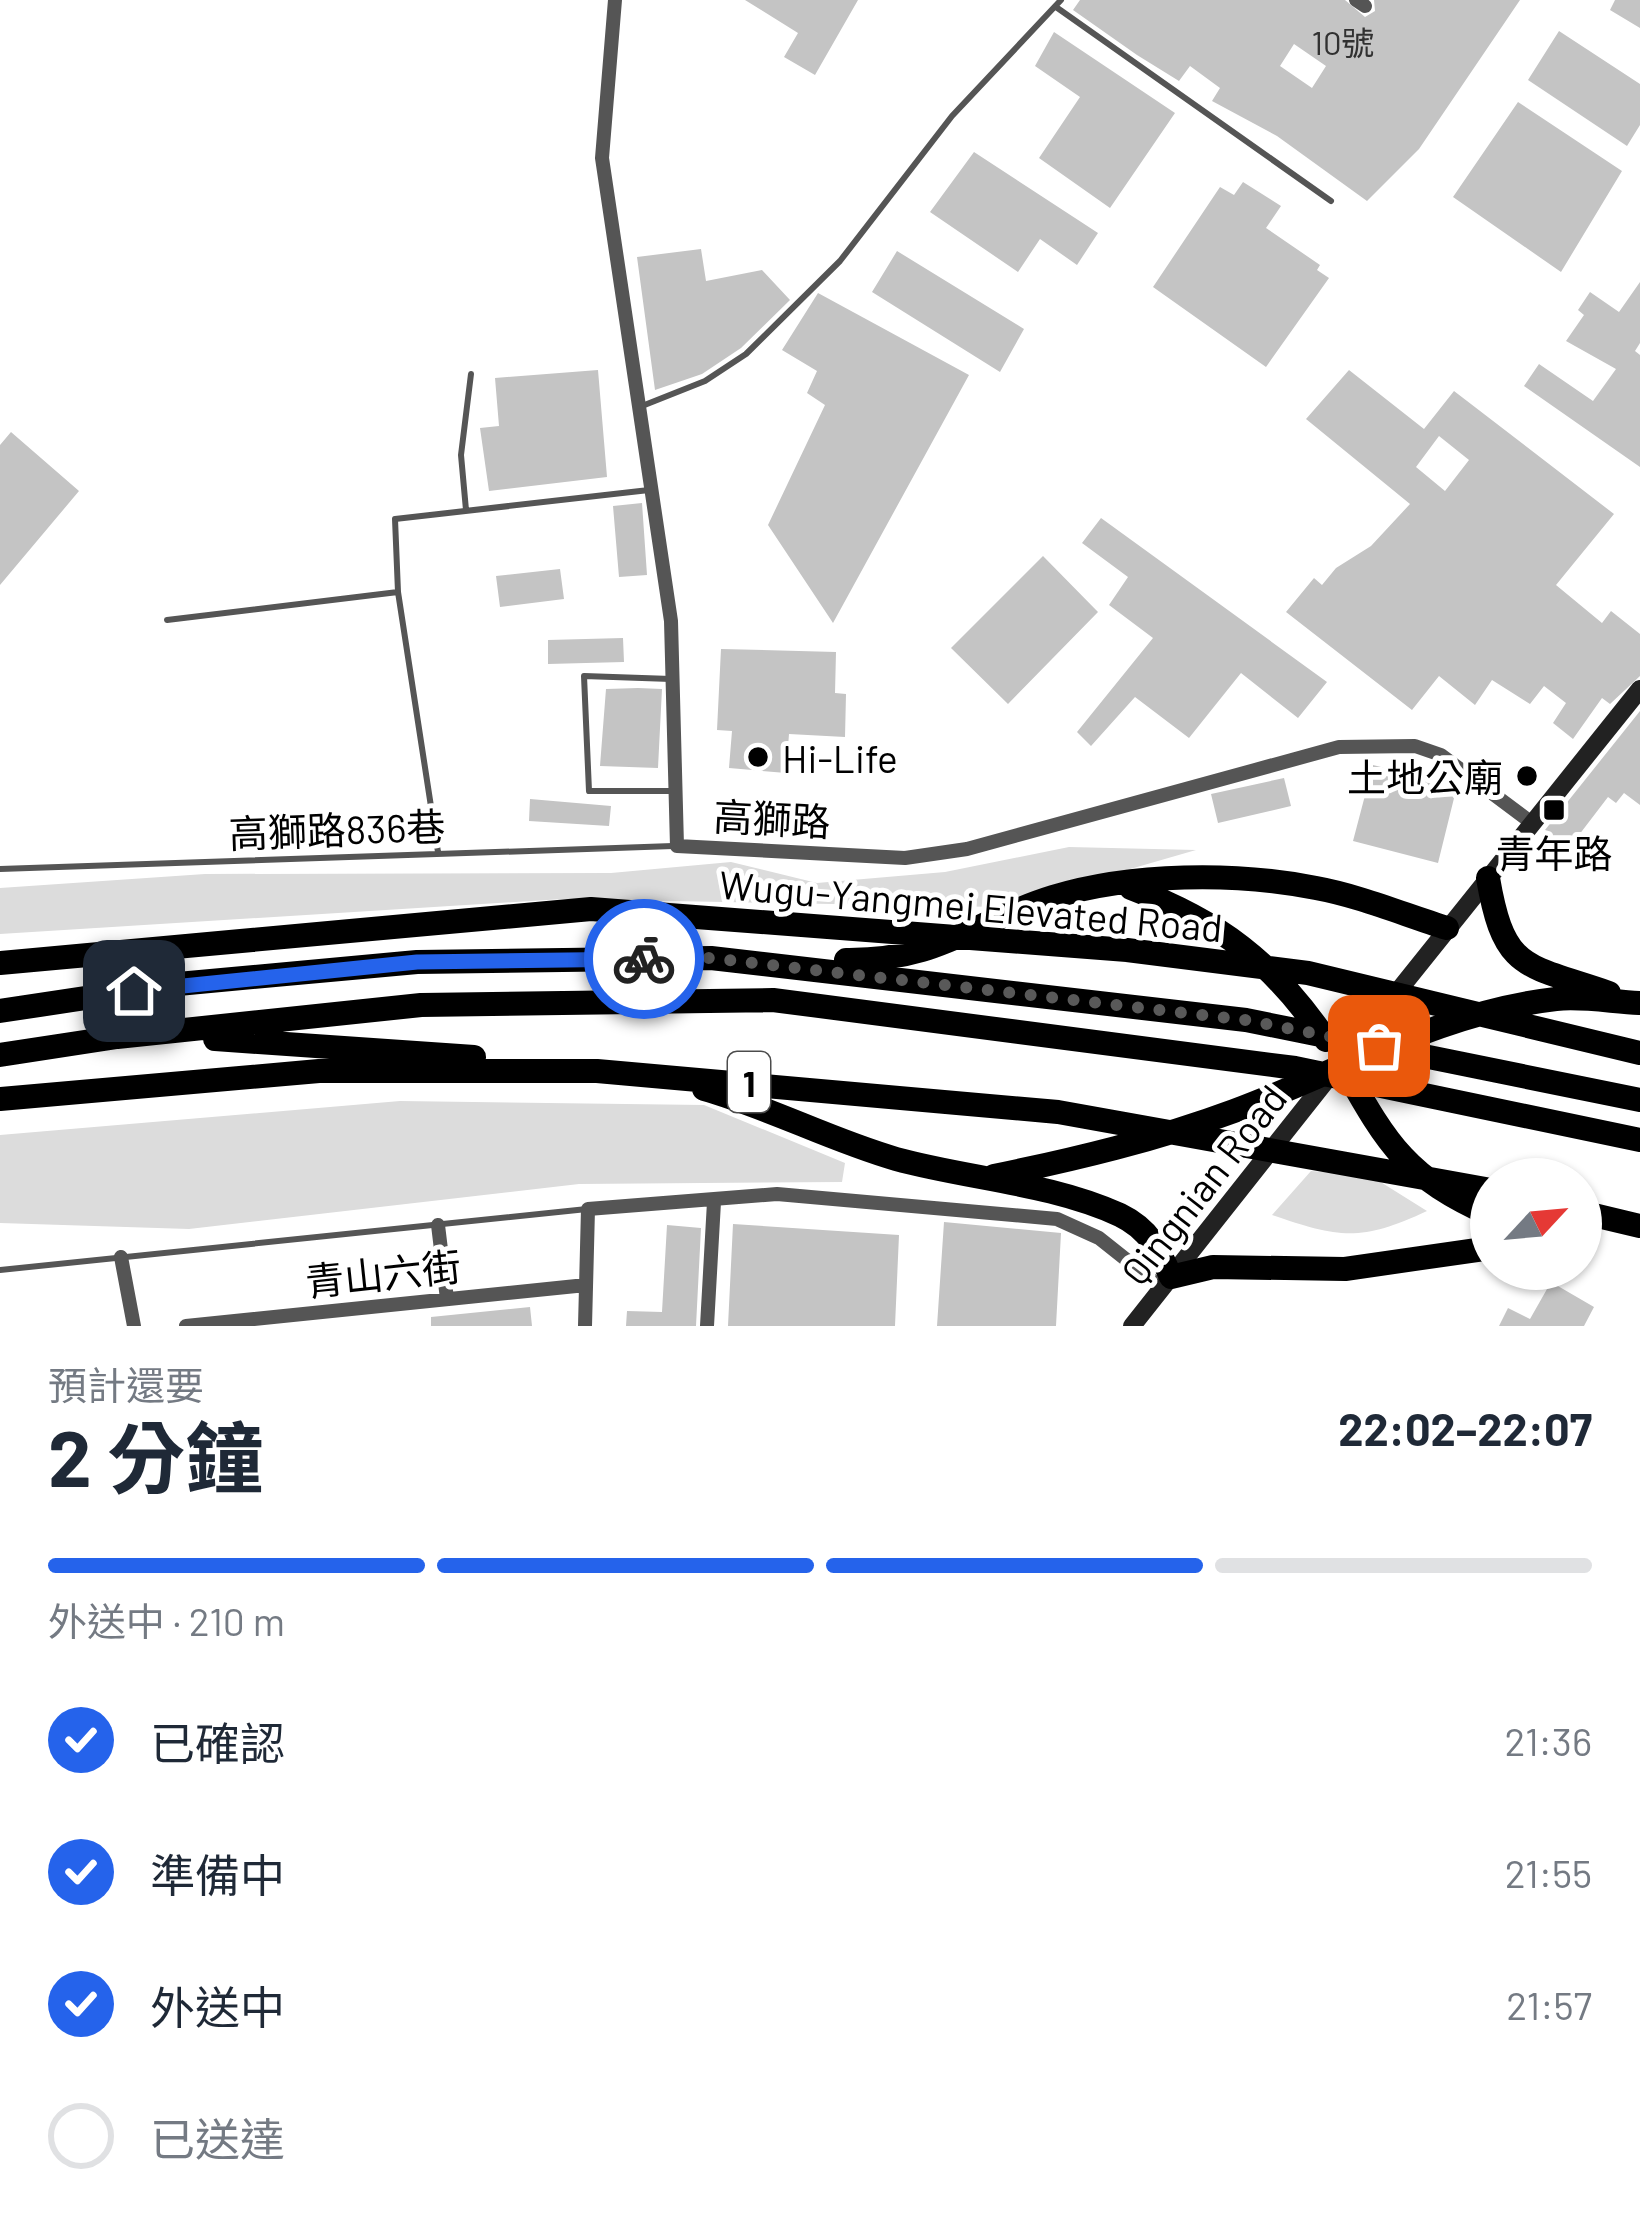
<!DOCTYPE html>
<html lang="zh-TW">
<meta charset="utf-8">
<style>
body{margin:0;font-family:Barlow,"Noto Sans TC",sans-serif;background:#f6f6f7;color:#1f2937;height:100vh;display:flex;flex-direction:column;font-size:45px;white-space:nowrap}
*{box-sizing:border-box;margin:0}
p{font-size:39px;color:#747a83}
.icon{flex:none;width:66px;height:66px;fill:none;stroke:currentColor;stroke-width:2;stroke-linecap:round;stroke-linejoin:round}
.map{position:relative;height:1326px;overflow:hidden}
.details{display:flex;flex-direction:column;background:#fff;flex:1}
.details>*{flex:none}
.needle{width:78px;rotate:64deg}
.controls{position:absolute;left:1470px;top:1158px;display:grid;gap:24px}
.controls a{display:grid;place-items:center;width:132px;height:132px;border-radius:50%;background:#fff;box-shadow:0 3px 9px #0004;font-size:60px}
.pin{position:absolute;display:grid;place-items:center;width:102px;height:102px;color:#fff;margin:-51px;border-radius:24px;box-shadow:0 6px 18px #0006}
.courier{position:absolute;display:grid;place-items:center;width:120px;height:120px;margin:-60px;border:9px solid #2563eb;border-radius:50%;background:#fff;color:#222;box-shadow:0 3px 15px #0007}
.head em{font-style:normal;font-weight:700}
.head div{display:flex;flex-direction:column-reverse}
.head{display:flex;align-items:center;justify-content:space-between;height:204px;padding:0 48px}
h1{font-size:78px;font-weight:700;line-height:90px}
.bar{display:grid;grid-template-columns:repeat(4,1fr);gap:18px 12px;align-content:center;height:144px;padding:0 48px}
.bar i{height:15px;border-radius:9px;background:#e0e1e3}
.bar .active{background:#2563eb}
.bar p{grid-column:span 4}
ol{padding:0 48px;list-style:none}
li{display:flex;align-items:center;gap:36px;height:132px}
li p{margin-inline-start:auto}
li .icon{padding:12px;border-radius:50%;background:#2563eb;color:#fff;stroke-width:4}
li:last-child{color:#747a83}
li i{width:66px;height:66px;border:6px solid #e0e1e3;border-radius:50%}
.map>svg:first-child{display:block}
</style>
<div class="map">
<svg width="1640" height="1326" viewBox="0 0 1640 1326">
<rect width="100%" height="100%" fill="#fff"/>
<path fill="#dcdcdc" d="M1069 847 1196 850 999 907 563 899 0 934V888L205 874 611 873 731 862 817 883 945 872Z
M400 1101 704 1105 845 1163 842 1182 579 1184 189 1229 0 1223V1135Z
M1311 1171 1371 1176 1427 1211C1361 1242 1339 1238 1272 1215Z"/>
<path fill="#c4c4c4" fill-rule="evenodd" d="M745 0H858L815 75 784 57 798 33Z
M1080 0H1345L1365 17 1375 11 1374 0H1520L1419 149 1367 201 1277 136 1212 101 1220 88 1190 66 1179 81 1137 55 1073 10ZM1294 44 1326 66 1312 88 1280 66Z
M1615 0H1640V28L1610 10Z
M1559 31 1640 84V125L1627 146 1528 80Z
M1054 32 1175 113 1110 208 1039 158 1080 97 1035 66Z
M1518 102 1622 171 1561 272 1453 197Z
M974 152 1098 233 1077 265 1040 239 1018 272 930 212Z
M1243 182 1281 206 1266 228 1320 265 1317 270 1329 278 1266 367 1153 287 1220 187 1234 195Z
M701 249 706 281 762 270 790 300 741 348 702 374 655 390 637 257Z
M897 251 1024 329 1000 372 872 292Z
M1640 282V343L1635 351 1640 355V467L1524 386 1539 364 1593 401 1616 369 1566 341 1584 315 1578 310 1590 292 1619 312Z
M818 293 969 375 833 623 768 525 825 405 807 393 817 371 782 350Z
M598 370 607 477 489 491 480 428 499 426 495 378Z
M1349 370 1424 429 1454 391 1614 514 1556 585 1602 623 1611 611 1640 634V676L1610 704 1602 698 1573 739 1553 723 1566 703 1544 686 1530 704 1492 680 1475 705 1439 676 1412 710 1286 612 1314 578 1322 585 1336 568 1371 546 1410 504 1306 419ZM1439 436 1469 460 1445 491 1416 467Z
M11 432 79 491 0 585V445Z
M642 503 647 575 619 577 613 506Z
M1101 518 1327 682 1298 718 1241 673 1189 738 1135 697 1091 746 1077 732 1153 638 1109 605 1128 577 1082 543Z
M1043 556 1098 612 1008 704 951 648Z
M560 569 564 599 500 607 496 576Z
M623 638 624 662 548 664V640Z
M721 649 836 652 835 693 846 694 845 737 789 734 786 773 729 768 732 731 717 730Z
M638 688 662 689 658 768 600 766 606 689Z
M1640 711V805L1624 793 1616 803 1608 797 1569 848 1545 830Z
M1373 765 1457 786 1438 863 1353 841Z
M1284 778 1291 806 1218 823 1211 794Z
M530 799 611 806 609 826 529 821Z
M944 1222 1061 1233 1056 1326H937Z
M733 1224 899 1235 895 1326H728Z
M667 1225 701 1228 696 1326H626L627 1311 662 1312Z
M1551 1282 1594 1307 1584 1326H1499L1508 1308 1530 1319Z
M530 1307 532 1326H431V1317Z"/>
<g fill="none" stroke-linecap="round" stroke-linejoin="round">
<path stroke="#555" stroke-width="6" d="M1056 7 1331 201
M642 406 705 381 746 354 840 261 952 116 1061 0
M466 510 461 455 471 374
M167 620 398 592
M671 679 584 676 589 791H673
M438 852 398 592 395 519 649 490
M0 869 673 846
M0 1270 587 1209"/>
<path stroke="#555" stroke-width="14" d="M615 0 602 158 671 621 677 846 905 858 967 849 1339 747 1415 746 1441 755 1532 823
M1356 0 1365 6
M438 1225 447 1299
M121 1257 134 1326
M186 1326 586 1285
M585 1326 588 1209 777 1194 1057 1219 1099 1238 1162 1288
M707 1326 714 1202"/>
<path stroke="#222" stroke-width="18" d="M1350 1051 1640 689
M1132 1326 1333 1072"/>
<path stroke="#000" stroke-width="24" d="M1488 878C1504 972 1525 964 1609 993
M1131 888C1220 922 1272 961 1326 1040
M846 960C940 961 972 922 1053 897 1132 873 1236 872 1316 888 1360 896 1405 915 1447 928
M0 963 591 909 1127 950 1308 973 1640 1053
M0 1011 178 984 417 962 711 958 1246 1020 1640 1100
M215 1039 474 1057
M0 1055 117 1037 421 1005 773 1000 1295 1068 1640 1140
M1345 1069C1388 1146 1408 1178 1491 1215
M704 1089C771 1108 830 1140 896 1159 969 1179 1050 1183 1120 1215 1149 1229 1159 1250 1171 1277L1213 1267 1345 1269 1491 1248
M0 1099 319 1071H597L1058 1112 1491 1190
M994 1176C1076 1159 1156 1140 1234 1111 1342 1071 1440 1012 1556 999 1583 996 1613 1002 1639 1003
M1581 1212 1640 1226"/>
</g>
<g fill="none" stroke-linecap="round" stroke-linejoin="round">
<path stroke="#595959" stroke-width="12" stroke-dasharray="0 21.6" d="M644 959 711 958 1246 1020 1379 1046"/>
<path stroke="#2563eb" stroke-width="15" d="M134 991 417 962 644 959"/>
</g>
<g fill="#000" stroke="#fff" stroke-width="4.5">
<circle cx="758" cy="757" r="12"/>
<circle cx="1527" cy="776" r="12"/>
<rect x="1542" y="798" width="24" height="24" rx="6"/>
</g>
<g text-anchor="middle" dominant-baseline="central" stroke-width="10" stroke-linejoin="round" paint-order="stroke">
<g font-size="33" fill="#313131">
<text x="1343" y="42">10號</text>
</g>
<rect fill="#fff" stroke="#4c4c4c" stroke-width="3" x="728" y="1052" width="42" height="60" rx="9"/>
<g font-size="36" font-weight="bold" fill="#000">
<text x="749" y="1082">1</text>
</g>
<g font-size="39" fill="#000" stroke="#fff" text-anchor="start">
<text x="782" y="757">Hi-Life</text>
<text x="1503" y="776" text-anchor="end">土地公廟</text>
<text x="1554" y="852" text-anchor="middle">青年路</text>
</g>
<g font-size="39" fill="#000" stroke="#fff">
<text transform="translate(772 818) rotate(3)">高獅路</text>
<text transform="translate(337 829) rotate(-2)">高獅路836巷</text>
<text transform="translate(971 905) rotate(5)">Wugu-Yangmei Elevated Road</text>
<text transform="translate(1203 1184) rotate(-52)">Qingnian Road</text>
<text transform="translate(383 1273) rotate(-6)">青山六街</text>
</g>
</g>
</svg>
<div class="controls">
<a><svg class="needle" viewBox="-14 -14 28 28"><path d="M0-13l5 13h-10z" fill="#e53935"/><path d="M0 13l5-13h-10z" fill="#747a83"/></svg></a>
</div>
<div class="pin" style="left:1379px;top:1046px;background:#ea580c"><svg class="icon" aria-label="bag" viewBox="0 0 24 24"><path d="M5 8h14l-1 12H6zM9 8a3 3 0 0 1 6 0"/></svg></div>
<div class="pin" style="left:134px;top:991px;background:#1f2937"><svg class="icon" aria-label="home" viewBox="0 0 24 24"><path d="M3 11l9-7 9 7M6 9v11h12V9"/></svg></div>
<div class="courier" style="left:644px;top:959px"><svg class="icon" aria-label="bike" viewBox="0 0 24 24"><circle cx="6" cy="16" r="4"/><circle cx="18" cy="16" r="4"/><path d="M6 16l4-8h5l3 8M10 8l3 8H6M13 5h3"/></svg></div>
</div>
<section class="details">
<div class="head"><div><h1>2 分鐘</h1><p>預計還要</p></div><em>22:02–22:07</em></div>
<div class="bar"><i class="active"></i><i class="active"></i><i class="active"></i><i></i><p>外送中 · 210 m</p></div>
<ol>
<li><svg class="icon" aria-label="check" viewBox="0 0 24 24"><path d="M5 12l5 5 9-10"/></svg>已確認<p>21:36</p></li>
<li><svg class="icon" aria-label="check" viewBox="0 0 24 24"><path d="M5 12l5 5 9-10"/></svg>準備中<p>21:55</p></li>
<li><svg class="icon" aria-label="check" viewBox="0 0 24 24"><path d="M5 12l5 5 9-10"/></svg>外送中<p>21:57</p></li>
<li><i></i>已送達</li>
</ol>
</section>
